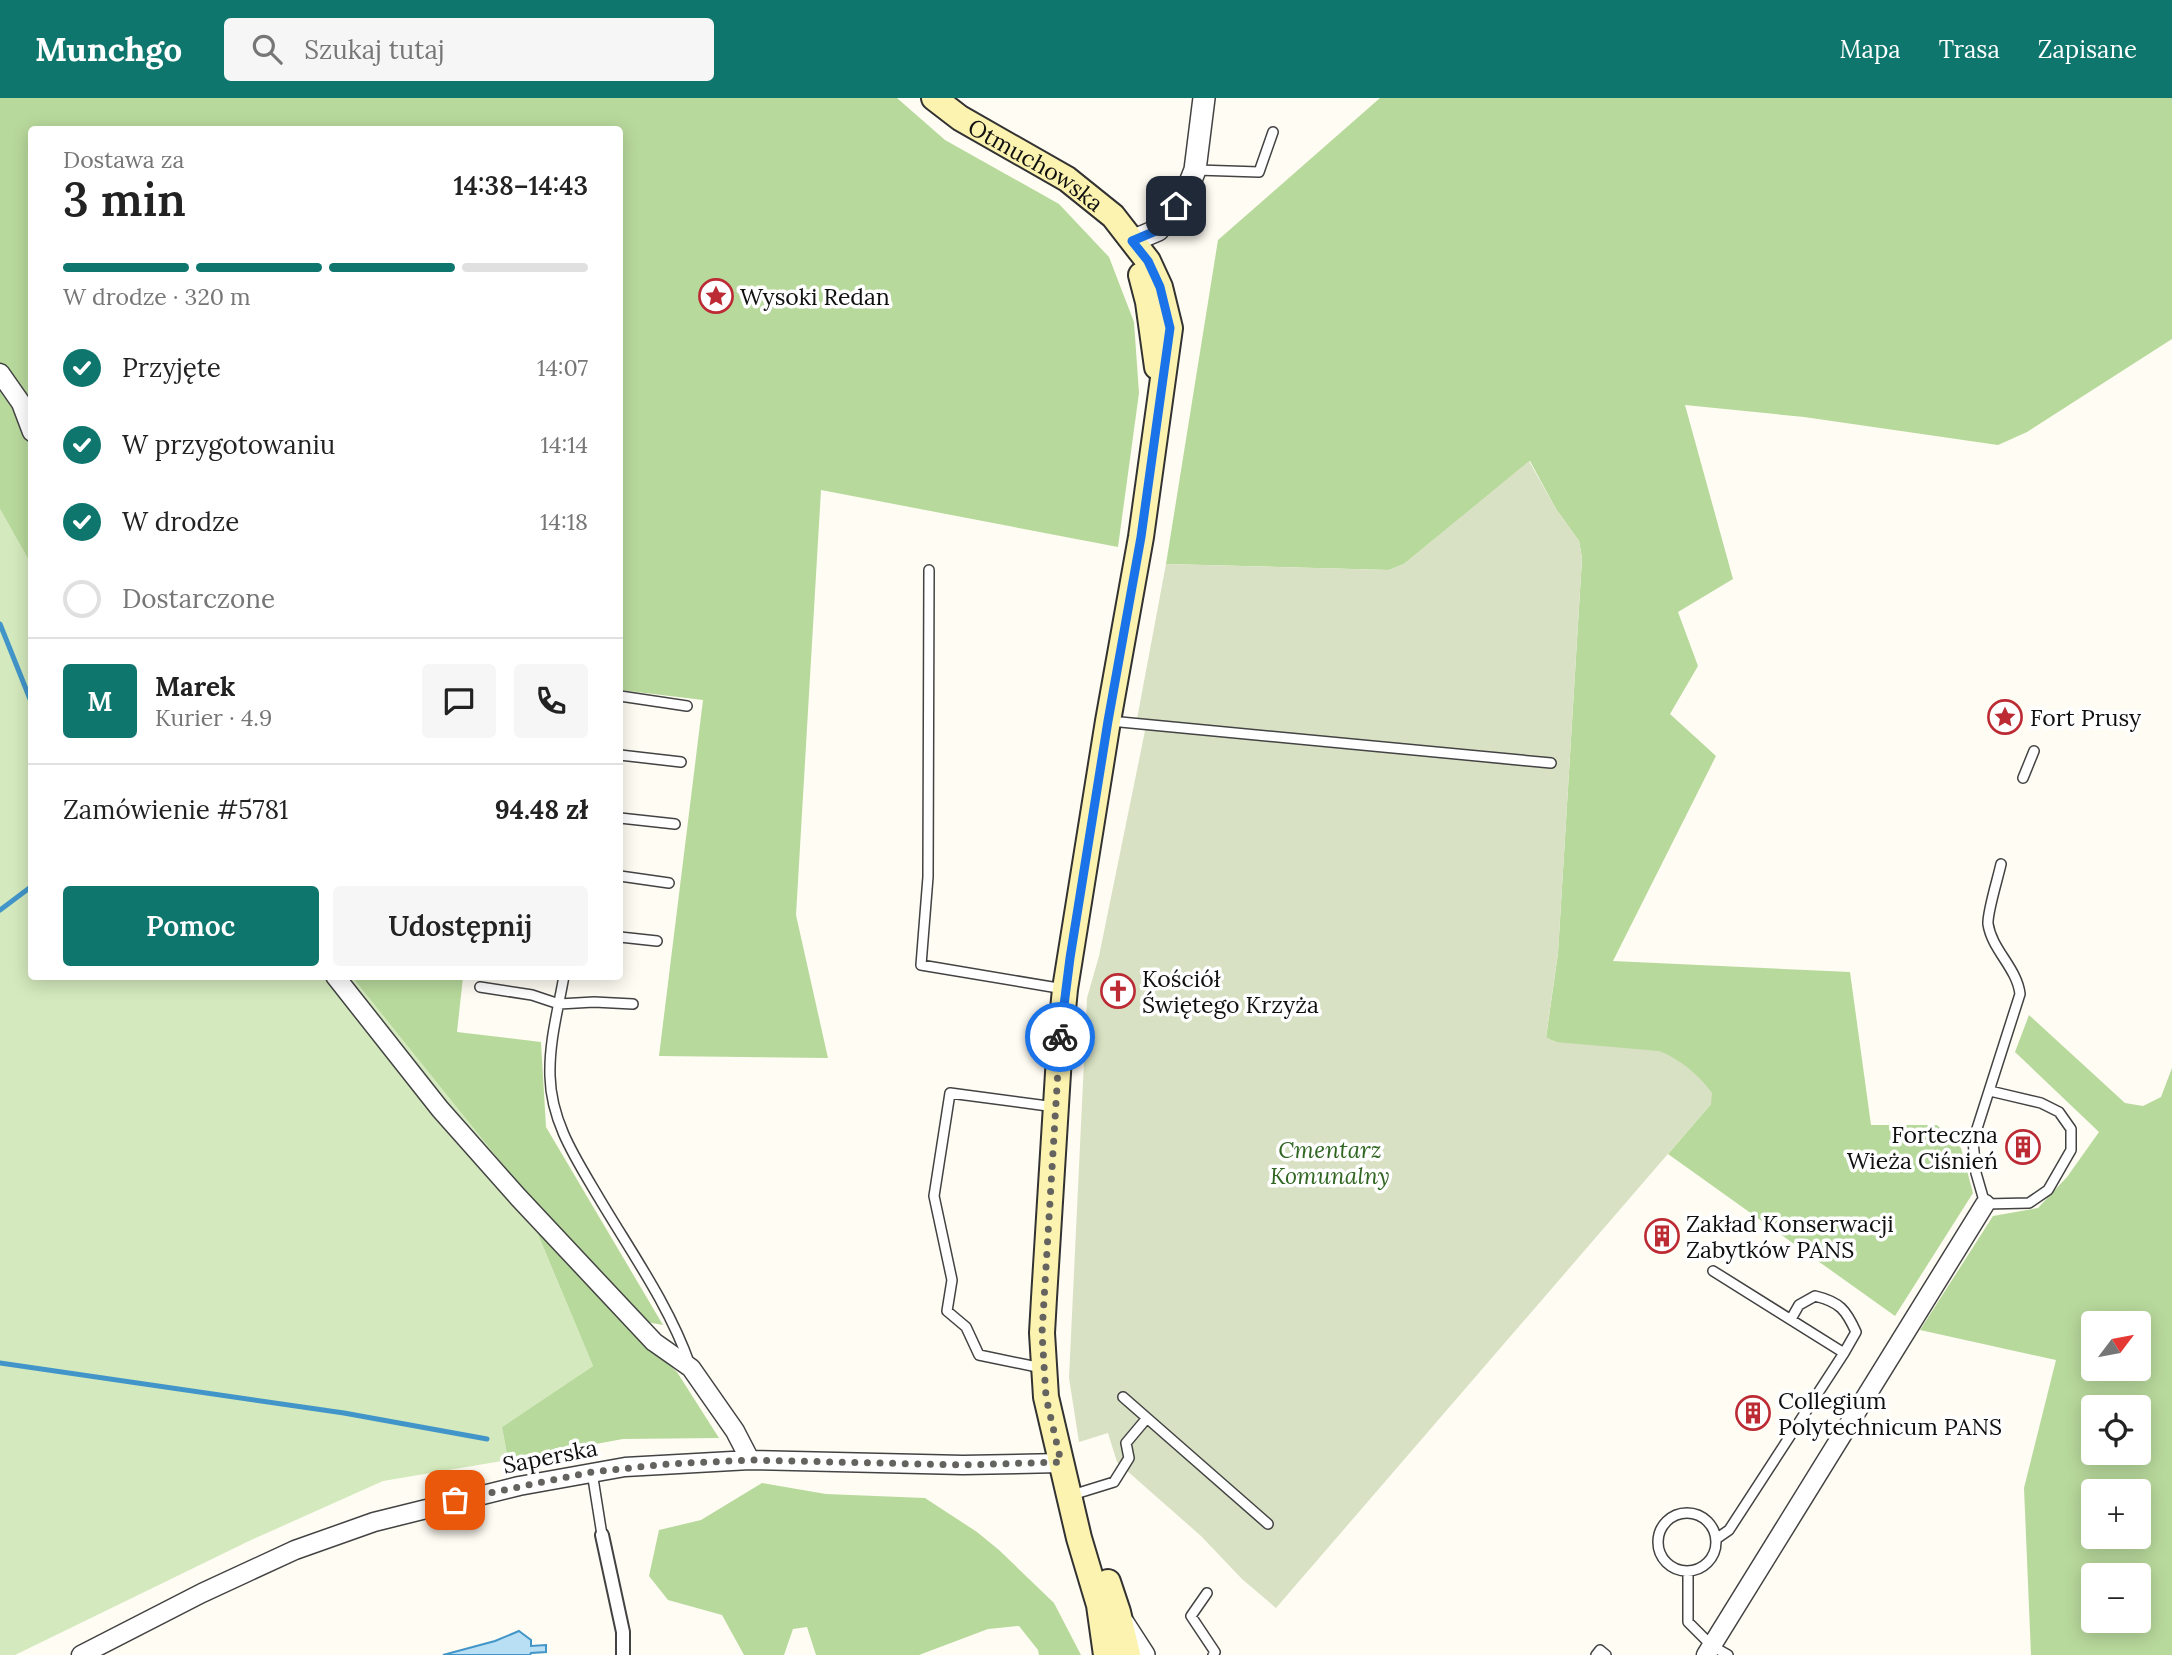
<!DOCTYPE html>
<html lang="pl">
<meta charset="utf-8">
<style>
body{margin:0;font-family:Lora,serif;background:#f6f6f6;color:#222;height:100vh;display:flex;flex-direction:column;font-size:26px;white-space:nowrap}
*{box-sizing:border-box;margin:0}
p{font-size:23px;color:#767676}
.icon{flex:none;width:38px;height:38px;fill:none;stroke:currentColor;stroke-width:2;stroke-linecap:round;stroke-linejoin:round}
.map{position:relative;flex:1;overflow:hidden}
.side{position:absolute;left:28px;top:28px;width:595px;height:854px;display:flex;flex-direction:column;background:#fff;border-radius:7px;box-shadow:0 4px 18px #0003}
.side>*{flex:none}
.needle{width:46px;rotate:58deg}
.buttons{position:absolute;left:2081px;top:1213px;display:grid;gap:14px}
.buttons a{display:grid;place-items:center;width:70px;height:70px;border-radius:7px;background:#fff;box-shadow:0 4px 18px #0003;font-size:35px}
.pin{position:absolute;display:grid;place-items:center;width:60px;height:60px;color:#fff;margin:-30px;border-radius:14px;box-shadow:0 4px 10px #0006}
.courier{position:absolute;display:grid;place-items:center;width:70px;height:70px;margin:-35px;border:5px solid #1a73e8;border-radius:50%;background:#fff;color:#222;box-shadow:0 2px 9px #0007}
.headline em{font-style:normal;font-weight:600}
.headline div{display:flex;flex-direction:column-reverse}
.headline{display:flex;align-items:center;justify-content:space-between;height:119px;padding:0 35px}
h1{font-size:46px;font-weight:600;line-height:52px}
.bar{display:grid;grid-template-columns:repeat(4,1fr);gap:10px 7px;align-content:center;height:84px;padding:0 35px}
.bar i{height:9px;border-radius:5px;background:#e0e0e0}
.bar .current{background:#0f766e}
.bar p{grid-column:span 4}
.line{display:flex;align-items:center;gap:18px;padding:0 35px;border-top:2px solid #e0e0e0}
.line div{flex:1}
.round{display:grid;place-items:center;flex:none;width:74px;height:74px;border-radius:7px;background:#f6f6f6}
ol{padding:0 35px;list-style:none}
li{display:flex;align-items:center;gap:21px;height:77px}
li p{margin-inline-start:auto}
li .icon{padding:7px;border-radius:50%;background:#0f766e;color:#fff;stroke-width:4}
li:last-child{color:#767676}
li i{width:38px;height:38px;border:4px solid #e0e0e0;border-radius:50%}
.button{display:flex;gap:14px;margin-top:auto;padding:14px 35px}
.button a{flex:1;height:80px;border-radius:7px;background:#0f766e;color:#fff;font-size:28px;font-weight:600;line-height:80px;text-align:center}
.button a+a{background:#f6f6f6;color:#222}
header{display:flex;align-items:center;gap:42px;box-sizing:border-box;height:98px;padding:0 35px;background:#0f766e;color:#fff}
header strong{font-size:33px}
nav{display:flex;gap:38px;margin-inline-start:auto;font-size:24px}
.search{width:490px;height:63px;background:#f6f6f6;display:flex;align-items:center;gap:18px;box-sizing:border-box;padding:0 24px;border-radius:7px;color:#767676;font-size:26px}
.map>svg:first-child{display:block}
</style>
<header>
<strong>Munchgo</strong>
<div class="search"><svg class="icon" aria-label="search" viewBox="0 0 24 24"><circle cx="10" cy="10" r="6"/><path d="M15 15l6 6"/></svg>Szukaj tutaj</div>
<nav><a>Mapa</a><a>Trasa</a><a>Zapisane</a></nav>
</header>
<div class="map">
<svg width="2172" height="1557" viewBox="0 0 2172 1557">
<rect width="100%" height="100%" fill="#fffcf3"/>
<path fill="#d4e9bd" d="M0 411 31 466 32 878 352 879 515 1082 593 1268 502 1329 508 1362 383 1383 249 1443 15 1557H0Z"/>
<path fill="#b8d99c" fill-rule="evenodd" d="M0 0H897L945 42 1059 106 1109 159 1134 224 1139 295 1118 449 821 392 796 817 828 960 659 958 703 602 620 592V32H32L31 466 0 411Z
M1380 0H2172V241L2027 334 1998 347 1804 319 1685 307 1733 481 1678 514 1698 568 1670 616 1716 658 1613 863 1850 874 1871 1027H1937L1961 1050 1973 1095 1895 1218 1668 1056 1711 1006 1546 940 1558 855 1582 460 1579 443 1556 411 1530 363 1404 466 1389 472 1166 466 1218 142Z
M352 879H463L457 934 541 944 546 1029 663 1227 647 1224 515 1082Z
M2029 917 2125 1005 2143 1008 2161 999 2172 970V1557H2031L2024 1390 2056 1262 1920 1232 1993 1118 2038 1110 2067 1079 2099 1034 2015 954ZM2093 1225H2138V1270H2093ZM2093 1309H2138V1354H2093ZM2138 1393V1438H2093V1393ZM2138 1477V1522H2093V1477Z
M534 1127 643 1243 677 1274 719 1340 623 1341 508 1362 502 1329 593 1268Z
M762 1385 826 1396 925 1400 977 1434 999 1452 1054 1505 1081 1557H1039L1038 1552 1019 1528 988 1531 919 1557H816L807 1529 793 1531 784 1557H744L722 1517 668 1502 649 1478 659 1432 701 1422Z"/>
<path fill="#d8e1c3" d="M1529 363 1556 411 1579 443 1582 460 1558 855 1546 939 1555 944 1659 953C1680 961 1699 977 1712 995L1711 1006 1276 1510 1242 1481 1201 1438 1117 1364 1108 1335 1079 1344 1069 1280 1087 900 1099 858 1147 623 1137 621 1166 466 1389 472 1404 466Z"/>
<path fill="#b9dff4" stroke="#4295c9" stroke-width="2" d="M519 1533 531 1542V1548L546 1547V1554L531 1555 530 1557H443L495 1543Z"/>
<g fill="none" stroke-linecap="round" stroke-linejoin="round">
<path stroke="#4295c9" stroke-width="5" d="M0 526 32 606
M0 812 32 788
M0 1265 344 1315 487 1341"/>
<g stroke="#434343" stroke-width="12">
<path id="service" d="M1197 72 1259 74 1273 34
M929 472 928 779 921 867 1064 891
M620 598 687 608
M1110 623 1551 665
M620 657 681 664
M2023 680 2034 653
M620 720 675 726
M620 778 669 785
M620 839 657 843
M564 878C558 912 549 944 550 978 551 1024 576 1061 599 1100 631 1154 669 1207 690 1267
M480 889 532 897 559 906 594 904 633 906
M1990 993 2041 1005 2059 1014 2071 1031V1052L2048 1092 2029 1105 1985 1106 1976 1075 1973 1043 2020 896C2017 870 1992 852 1988 826 1987 815 1998 780 2001 766
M1713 1173 1844 1255 1729 1432 1716 1441
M1791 1221 1799 1207 1815 1198C1840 1204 1846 1212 1856 1234L1844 1255
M1042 1270 979 1257 966 1229 947 1213 952 1182 934 1098 950 995 1055 1009
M1123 1299 1268 1426
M592 1374 602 1437
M1072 1397 1114 1384 1129 1360 1126 1345 1147 1320
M1658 1444a29 29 0 1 1 58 0a29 29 0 1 1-58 0Z
M1688 1474V1524L1712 1548 1728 1557
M1207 1495 1191 1518 1215 1554 1213 1557
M1596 1557 1600 1552 1606 1557"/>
</g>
<g stroke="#434343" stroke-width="16">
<path id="pedestrian" d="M602 1437 623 1534V1557"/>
</g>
<g stroke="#434343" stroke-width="21">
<path id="minor" d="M0 275 21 305 32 334
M335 878 440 1011 518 1099 654 1244 691 1270 735 1333 750 1362
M81 1557 202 1495 295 1452 374 1424 519 1388 625 1369 750 1362 963 1367 1061 1365
M1706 1557 1985 1106"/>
</g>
<g stroke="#434343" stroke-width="24">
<path id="tertiary" d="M1132 143 1158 132 1187 92 1195 72 1204 0
M1124 1526 1144 1557"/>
</g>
<g stroke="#323232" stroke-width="28">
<g id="secondary">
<path id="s1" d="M934 0 960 20 1067 81 1113 118 1148 163 1160 189 1170 230 1141 439 1108 623 1065 891 1060 943 1044 1200 1042 1235 1046 1299 1079 1440 1099 1507 1106 1557"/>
<path d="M1141 177 1148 204 1157 269"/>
<path d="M1108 1484 1118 1514 1128 1557"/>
</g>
</g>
<use href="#service" stroke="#fff" stroke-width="9"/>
<use href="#pedestrian" stroke="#fff" stroke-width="12"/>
<use href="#minor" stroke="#fff" stroke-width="18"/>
<use href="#tertiary" stroke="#fff" stroke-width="21"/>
<use href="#secondary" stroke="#fcf3b0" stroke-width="24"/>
</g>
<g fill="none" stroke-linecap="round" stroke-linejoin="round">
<path stroke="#64635f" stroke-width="7" stroke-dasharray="0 12.6" d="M455 1402 592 1374 668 1366 750 1362 962 1367 1061 1364 1046 1299 1042 1235 1060 939"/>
<path stroke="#1a73e8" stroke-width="9" d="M1060 939 1070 860 1108 623 1141 439 1170 230 1160 189 1148 163 1132 143 1158 132 1176 108"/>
</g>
<defs>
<g id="sight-ring" transform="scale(1.75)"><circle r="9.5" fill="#fff" stroke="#bc2b34" stroke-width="1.5"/><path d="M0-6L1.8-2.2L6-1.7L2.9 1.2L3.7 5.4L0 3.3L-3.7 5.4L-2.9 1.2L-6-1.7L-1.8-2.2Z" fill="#bc2b34"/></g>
<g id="church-ring" transform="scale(1.75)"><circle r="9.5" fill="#fff" stroke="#bc2b34" stroke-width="1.5"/><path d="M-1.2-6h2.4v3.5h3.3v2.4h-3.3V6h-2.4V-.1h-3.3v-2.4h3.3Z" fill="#bc2b34"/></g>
<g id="building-ring" transform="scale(1.75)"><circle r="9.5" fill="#fff" stroke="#bc2b34" stroke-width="1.5"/><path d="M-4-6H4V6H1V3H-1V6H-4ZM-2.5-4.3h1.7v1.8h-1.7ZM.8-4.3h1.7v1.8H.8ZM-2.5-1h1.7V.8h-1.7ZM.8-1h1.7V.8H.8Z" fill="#bc2b34"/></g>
</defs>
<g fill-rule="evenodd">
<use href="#sight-ring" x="716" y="198"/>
<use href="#sight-ring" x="2005" y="619"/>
<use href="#church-ring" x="1118" y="893"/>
<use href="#building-ring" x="2023" y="1049"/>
<use href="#building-ring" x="1662" y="1138"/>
<use href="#building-ring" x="1753" y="1315"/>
</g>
<g text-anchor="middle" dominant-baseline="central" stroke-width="7" stroke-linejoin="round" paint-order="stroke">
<g font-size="23" fill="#101010" stroke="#fff">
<text stroke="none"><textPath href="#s1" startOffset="122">Otmuchowska</textPath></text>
<text transform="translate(550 1358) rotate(-11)">Saperska</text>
</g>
<g font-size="23" fill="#101010" stroke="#fff" text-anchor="start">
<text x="740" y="198">Wysoki Redan</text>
<text x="2030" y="619">Fort Prusy</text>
<text x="1142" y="880">Kościół<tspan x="1142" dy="26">Świętego Krzyża</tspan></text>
<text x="1998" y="1036" text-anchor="end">Forteczna<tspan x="1998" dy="26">Wieża Ciśnień</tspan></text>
<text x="1686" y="1125">Zakład Konserwacji<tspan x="1686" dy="26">Zabytków PANS</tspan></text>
<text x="1778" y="1302">Collegium<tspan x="1778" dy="26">Polytechnicum PANS</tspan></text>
</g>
<g font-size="23" font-style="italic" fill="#306621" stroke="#fff">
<text x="1330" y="1051">Cmentarz<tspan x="1330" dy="26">Komunalny</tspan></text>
</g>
</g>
</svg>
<div class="buttons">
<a><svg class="needle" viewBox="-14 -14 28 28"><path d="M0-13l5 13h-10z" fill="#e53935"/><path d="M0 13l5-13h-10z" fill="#767676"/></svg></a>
<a><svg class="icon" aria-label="locate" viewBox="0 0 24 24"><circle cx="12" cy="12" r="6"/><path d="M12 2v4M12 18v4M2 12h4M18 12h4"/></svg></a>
<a>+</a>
<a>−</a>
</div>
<div class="pin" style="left:455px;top:1402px;background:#ea580c"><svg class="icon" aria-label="bag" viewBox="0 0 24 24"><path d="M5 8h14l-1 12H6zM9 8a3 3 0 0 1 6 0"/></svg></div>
<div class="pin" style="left:1176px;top:108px;background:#1f2937"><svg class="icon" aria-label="home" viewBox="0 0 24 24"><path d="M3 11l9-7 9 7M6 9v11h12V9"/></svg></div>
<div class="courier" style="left:1060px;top:939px"><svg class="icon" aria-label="bike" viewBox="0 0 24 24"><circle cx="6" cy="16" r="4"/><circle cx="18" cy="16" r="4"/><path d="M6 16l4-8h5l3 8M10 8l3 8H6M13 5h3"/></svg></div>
<section class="side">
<div class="headline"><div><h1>3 min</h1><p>Dostawa za</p></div><em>14:38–14:43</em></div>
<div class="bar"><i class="current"></i><i class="current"></i><i class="current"></i><i></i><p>W drodze · 320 m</p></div>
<ol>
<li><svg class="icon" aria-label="check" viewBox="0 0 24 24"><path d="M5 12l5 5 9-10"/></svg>Przyjęte<p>14:07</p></li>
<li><svg class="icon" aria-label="check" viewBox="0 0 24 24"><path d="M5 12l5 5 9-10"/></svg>W przygotowaniu<p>14:14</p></li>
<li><svg class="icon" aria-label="check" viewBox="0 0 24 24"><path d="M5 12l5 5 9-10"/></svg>W drodze<p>14:18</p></li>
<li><i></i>Dostarczone</li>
</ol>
<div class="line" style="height:126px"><b class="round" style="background:#0f766e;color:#fff">M</b><div><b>Marek</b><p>Kurier · 4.9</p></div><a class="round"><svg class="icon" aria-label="chat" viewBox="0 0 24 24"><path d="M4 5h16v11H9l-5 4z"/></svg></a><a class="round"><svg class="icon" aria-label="phone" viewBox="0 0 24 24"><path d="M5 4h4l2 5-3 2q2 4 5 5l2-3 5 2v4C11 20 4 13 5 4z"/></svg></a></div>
<div class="line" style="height:91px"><div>Zamówienie #5781</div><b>94.48 zł</b></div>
<div class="button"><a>Pomoc</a><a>Udostępnij</a></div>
</section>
</div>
